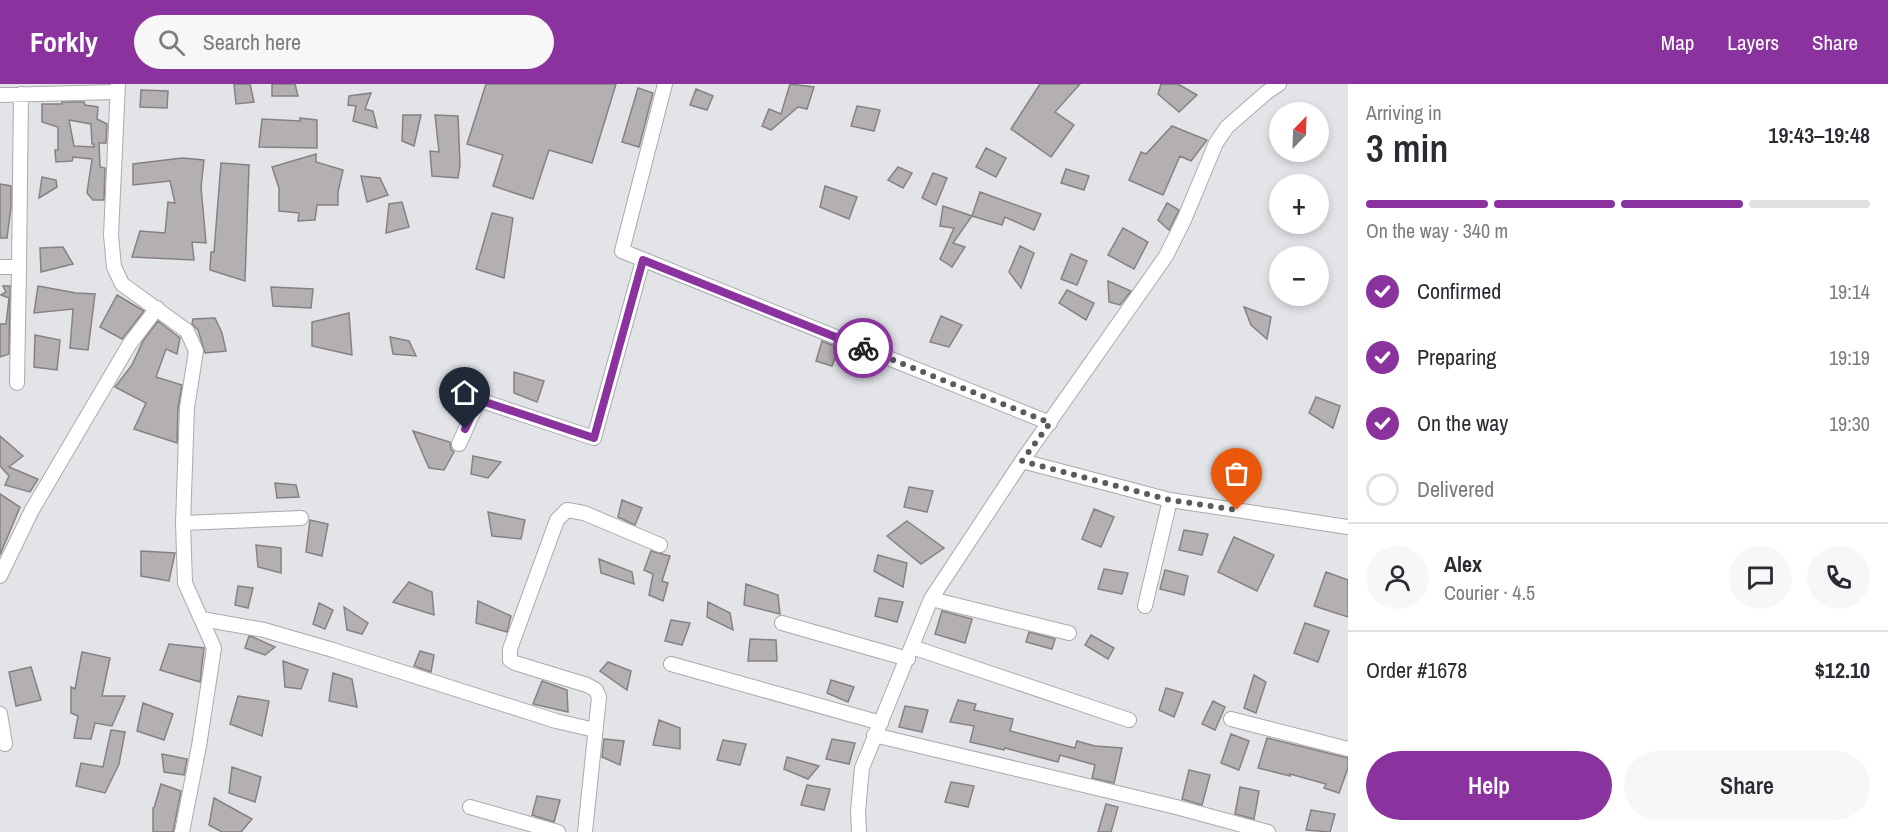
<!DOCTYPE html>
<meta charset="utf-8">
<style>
body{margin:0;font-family:"Archivo Narrow",sans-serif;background:#f7f7f7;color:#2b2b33;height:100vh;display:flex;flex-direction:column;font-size:22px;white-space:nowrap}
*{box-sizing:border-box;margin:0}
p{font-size:20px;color:#7c7c81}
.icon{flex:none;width:33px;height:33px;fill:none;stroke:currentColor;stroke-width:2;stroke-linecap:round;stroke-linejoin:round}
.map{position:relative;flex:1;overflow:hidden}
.details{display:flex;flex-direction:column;background:#fff;width:540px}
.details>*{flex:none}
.needle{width:39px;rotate:23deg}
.buttons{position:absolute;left:1269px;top:18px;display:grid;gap:12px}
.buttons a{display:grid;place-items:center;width:60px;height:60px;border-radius:50%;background:#fff;box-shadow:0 3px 9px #0003;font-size:30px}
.pin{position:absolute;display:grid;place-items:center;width:51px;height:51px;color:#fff;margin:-62px -26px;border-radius:50% 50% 50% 0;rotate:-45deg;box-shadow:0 0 6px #0007}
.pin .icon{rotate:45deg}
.courier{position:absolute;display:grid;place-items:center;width:60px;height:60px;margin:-30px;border:4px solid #8a339f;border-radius:50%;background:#fff;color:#222;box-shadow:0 2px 8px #0007}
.summary em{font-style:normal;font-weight:600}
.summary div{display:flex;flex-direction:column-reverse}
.summary{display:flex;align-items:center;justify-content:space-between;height:102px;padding:0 18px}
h1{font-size:39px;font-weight:600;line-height:45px}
.bar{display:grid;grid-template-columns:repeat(4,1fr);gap:9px 6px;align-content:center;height:72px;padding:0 18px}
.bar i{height:8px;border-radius:4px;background:#e1e1e2}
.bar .current{background:#8a339f}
.bar p{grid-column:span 4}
.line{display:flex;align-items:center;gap:15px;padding:0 18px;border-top:2px solid #e1e1e2}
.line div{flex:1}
.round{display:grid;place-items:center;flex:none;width:63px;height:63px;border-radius:32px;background:#f7f7f7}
ol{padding:0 18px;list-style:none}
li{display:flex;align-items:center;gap:18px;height:66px}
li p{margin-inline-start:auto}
li .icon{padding:6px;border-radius:50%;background:#8a339f;color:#fff;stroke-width:4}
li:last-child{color:#7c7c81}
li i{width:33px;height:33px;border:3px solid #e1e1e2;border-radius:50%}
.action{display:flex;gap:12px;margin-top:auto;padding:12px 18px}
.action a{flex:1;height:69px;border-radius:36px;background:#8a339f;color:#fff;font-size:24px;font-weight:600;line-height:69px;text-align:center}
.action a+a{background:#f7f7f7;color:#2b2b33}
header{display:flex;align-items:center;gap:36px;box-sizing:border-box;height:84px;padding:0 30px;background:#8a339f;color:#fff}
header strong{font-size:28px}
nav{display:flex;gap:33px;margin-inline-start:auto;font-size:21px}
.search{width:420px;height:54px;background:#f7f7f7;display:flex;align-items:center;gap:15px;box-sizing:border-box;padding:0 21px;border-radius:33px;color:#7c7c81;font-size:22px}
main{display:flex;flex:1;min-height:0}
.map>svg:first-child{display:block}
</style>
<header>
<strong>Forkly</strong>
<div class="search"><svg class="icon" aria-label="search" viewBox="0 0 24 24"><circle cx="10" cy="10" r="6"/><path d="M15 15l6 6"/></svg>Search here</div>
<nav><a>Map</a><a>Layers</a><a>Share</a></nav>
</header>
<main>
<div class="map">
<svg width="1348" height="748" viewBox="0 0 1348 748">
<rect width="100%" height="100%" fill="#e2e4e8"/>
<path fill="#b4afb1" stroke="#868183" stroke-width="1.5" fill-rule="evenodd" d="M234 0H250L254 18 236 20Z
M272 0H295L298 12H272Z
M486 0H616L592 79 549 66 533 115 493 102 503 71 467 60Z
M790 0 814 3 807 25 798 23 771 46 762 42 769 25 781 30Z
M1040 0H1080L1055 28 1074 41 1051 73 1011 45Z
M1161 0H1178L1197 11 1179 28 1158 10Z
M638 4 653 9 639 63 622 58Z
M696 5 713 12 707 26 690 21Z
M141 6 168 7 167 24 140 23Z
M371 9 365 25 373 27 377 44 353 37 356 22 348 21 349 12Z
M62 18H84L85 21 98 23 97 35 107 40 106 59H99L100 83 105 84 104 116H93L87 109 92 75 73 73 72 77 56 78 55 66H58V43L42 38V20H62ZM69 36 91 40 92 60H94V63L74 62Z
M857 22 880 26 874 47 851 42Z
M403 31H421L414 62 402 57Z
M435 31 458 32 460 81 458 94 432 92 430 67 439 68Z
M300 34 317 36V64L259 63 262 35 300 37Z
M1172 42 1207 56 1191 77 1180 72 1163 111 1129 96 1141 68 1146 70Z
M986 64 1006 74 996 93 976 83Z
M316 70V78L343 86 338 108V121H317L315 136 298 137 299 129 279 127V104L272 83Z
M182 74 204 76 201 103 206 159 192 158 194 176 132 173 140 147 165 149 168 118 175 119 170 97 133 101V80Z
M221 79 249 81 245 197 210 186 211 168H214Z
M898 83 912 89 903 104 888 96Z
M1066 85 1089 92 1084 106 1061 99Z
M933 89 947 94 936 121 922 114Z
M361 92 380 94 388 111 367 118Z
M42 93 56 96 57 103 39 114Z
M0 100 11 102V123L7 154H0Z
M825 102 857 113 849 135 820 123Z
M980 108 1041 130 1034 146 1005 133 1002 141 972 132Z
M402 118 409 143 386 149 389 120Z
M1167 119 1179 126 1169 146 1158 136Z
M943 122 972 132 953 159 965 163 952 183 940 175 954 144 940 142Z
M492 129 513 134 504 194 476 185Z
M1123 144 1148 158 1134 185 1108 171Z
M1020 162 1034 169 1021 204 1009 188Z
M63 163 73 180 41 188 40 164Z
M1071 170 1087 177 1077 201 1061 195Z
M1108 197 1131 207 1120 221 1109 218Z
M3 202H10L9 270 0 273V240H6L9 214 1 211 6 208Z
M38 202 76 209 95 210 88 266 70 264 73 225 34 229Z
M271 203 313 205 311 224 273 222Z
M1067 206 1094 219 1086 236 1059 219Z
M117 211 144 227 122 255 100 243Z
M1244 223 1271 233 1267 255 1251 241Z
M349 229 352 271 312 262V238Z
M941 232 962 241 949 263 930 258Z
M215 234 222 249 226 267 205 269 198 246 192 240 193 235Z
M158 237 180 254 177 270 166 265 156 293 182 301 178 324 177 359 134 345 146 319 115 303 132 281 143 257Z
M35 251 60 256 57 286 34 283Z
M390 253 409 257 416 272 393 270Z
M822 257 839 264 832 282 816 277Z
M514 288 544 297 537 318 514 309Z
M1316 313 1340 322 1333 344 1309 329Z
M413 347 450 358 451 365 454 368 444 386 429 384Z
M0 352 23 372 9 383 38 395 30 408 5 401 9 392 0 382Z
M473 372 501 378 488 394 471 390Z
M275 399 296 401 299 413 277 414Z
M909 403 933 407 927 428 904 423Z
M0 410 20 423 0 471Z
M622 416 642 424 635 441 618 433Z
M1094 425 1114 433 1101 463 1082 455Z
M488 428 525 436 521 455 492 452Z
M310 436 328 440 322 472 306 468Z
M907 437 944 464 921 480 887 452Z
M1184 446 1208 450 1202 471 1179 466Z
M1234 453 1274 471 1257 507 1218 488Z
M256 461 281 464V489L258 483Z
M141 467 175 469 169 497 141 492Z
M651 467 670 472 662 497 668 499 663 517 649 511 653 490 644 486Z
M878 471 907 479 903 503 874 487Z
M599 475 632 488 634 500 601 489Z
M1104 485 1128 489 1122 510 1098 505Z
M1165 486 1188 492 1184 511 1160 505Z
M1326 488 1348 496V533L1314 522Z
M409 498 432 508 434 531 393 518Z
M746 500 778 511 780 530 744 521Z
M238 502 253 504 248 524 235 521Z
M879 514 903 518 897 538 875 532Z
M478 517 511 532 507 548 476 539Z
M708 518 730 529 733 546 707 533Z
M319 519 333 526 325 545 313 540Z
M344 523 368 539 362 550 347 546Z
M942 527 972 535 965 559 935 550Z
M671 536 690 539 682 561 665 557Z
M1305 539 1329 547 1318 578 1294 569Z
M1029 548 1055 555 1052 565 1026 558Z
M1091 551 1114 564 1108 575 1085 561Z
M249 552 253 553 275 563 265 571 245 564Z
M750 555 776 556 777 577H748Z
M169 560 204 564 200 598 160 586Z
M420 567 434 571 431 588 414 582Z
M82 568 110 574 102 612H125L112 642 95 639 91 655 74 654 78 632 71 629V603L75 605Z
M283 577 308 586 301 605 285 603Z
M608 578 631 587 627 606 600 587Z
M31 583 41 616 16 622 9 588Z
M333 589 352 595 357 623 329 617Z
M1254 591 1266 598 1256 629 1244 624Z
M831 596 854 603 848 618 827 609Z
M542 597 567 606 568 628 533 620Z
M1166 604 1183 609 1174 633 1159 626Z
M238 612 269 617 262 652 230 640Z
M958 616 976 620 974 626 1013 635 1010 647 1075 664 1077 657 1095 662 1122 664 1114 699 1092 694 1095 681 1060 671 1058 678 1005 664 1004 666 970 658 974 642 950 638Z
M1213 617 1225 623 1215 646 1202 640Z
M143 619 173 630 164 656 137 647Z
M905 622 928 626 922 648 899 643Z
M659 636 680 644V665L653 661Z
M111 646 125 648 119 680 105 709 76 702 81 679 103 683Z
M1231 650 1249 657 1239 686 1221 679Z
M1267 654 1348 674V684L1339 709 1324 704 1326 700 1290 690V692L1258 684Z
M604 655 624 657 620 681 602 673Z
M832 655 855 659 849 680 826 675Z
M723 656 746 660 740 681 717 676Z
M162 670 187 675 184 691 164 688Z
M787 673 819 682 808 695 784 685Z
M232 683 261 693 255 718 229 709Z
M1189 686 1210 691 1202 721 1182 715Z
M951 698 974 702 968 723 945 718Z
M161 700 181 707 173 748H153V724H154Z
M807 701 830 705 824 726 801 721Z
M1240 703 1259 707 1254 735 1235 730Z
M537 712 560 716 554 738 532 731Z
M214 714 252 735 241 748H222L209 741Z
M1106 720 1118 723 1111 748H1098Z
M1311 726 1335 730 1330 748 1306 746Z"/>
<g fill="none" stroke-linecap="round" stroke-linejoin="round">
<g stroke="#a8aaae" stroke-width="16">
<path id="street" d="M118 0 111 151 114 183 122 200 187 247 196 267 187 324 183 439 185 499 214 564 199 662 182 748
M665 0 622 167 1050 339
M0 11 117 8
M0 183H19L21 10
M17 299 19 183
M459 360 479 316 594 354 643 176
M1022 377 1170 416 1348 443
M183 439 301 434
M0 492 32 426 129 261 157 224
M931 515 1069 549
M1145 522 1170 416
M202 535 264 546 333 566 556 637 595 646
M782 539 908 575
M912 563 1129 636
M671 580 881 639
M0 630 5 660
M1231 635 1348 665
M874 651 1176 723 1268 748
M470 723 558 748
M585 748 599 613 596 606 587 601 515 579 510 576V565L557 436 567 426 584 429 660 461
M859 748 858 727 862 684 931 515 1022 377 1166 172 1184 136 1216 59 1227 43 1267 8 1279 0"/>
</g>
<use href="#street" stroke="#fff" stroke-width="14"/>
</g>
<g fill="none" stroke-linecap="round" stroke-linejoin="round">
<path stroke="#5a5b5d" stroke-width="6" stroke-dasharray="0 10.8" d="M863 264 1050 339 1022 377 1170 416 1237 426"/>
<path stroke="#8a339f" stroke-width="8" d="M465 345 479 316 594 354 643 176 863 264"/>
</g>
</svg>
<div class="buttons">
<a><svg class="needle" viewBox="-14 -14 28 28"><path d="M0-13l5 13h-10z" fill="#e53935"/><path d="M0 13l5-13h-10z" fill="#7c7c81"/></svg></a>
<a>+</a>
<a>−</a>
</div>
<div class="pin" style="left:1237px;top:426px;background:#ea580c"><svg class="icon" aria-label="bag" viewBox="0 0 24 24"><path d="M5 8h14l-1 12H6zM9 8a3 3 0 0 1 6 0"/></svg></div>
<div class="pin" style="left:465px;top:345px;background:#1f2937"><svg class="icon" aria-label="home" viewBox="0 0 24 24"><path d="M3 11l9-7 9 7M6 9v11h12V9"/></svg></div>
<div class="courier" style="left:863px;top:264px"><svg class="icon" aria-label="bike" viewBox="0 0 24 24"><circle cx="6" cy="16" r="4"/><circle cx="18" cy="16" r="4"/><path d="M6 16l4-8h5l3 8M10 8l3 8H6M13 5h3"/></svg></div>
</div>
<section class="details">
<div class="summary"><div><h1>3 min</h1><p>Arriving in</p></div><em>19:43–19:48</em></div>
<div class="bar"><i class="current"></i><i class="current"></i><i class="current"></i><i></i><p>On the way · 340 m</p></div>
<ol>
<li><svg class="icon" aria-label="check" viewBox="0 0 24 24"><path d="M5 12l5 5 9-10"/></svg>Confirmed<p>19:14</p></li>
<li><svg class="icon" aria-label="check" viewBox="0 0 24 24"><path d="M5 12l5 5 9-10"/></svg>Preparing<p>19:19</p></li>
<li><svg class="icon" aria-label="check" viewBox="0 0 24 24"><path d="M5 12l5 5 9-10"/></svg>On the way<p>19:30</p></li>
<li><i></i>Delivered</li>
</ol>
<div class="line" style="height:108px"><a class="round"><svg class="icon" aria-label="person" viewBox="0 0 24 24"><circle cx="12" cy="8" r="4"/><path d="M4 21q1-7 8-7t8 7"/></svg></a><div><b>Alex</b><p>Courier · 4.5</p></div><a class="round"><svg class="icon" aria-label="chat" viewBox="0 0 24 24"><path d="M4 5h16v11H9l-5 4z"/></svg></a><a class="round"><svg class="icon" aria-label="phone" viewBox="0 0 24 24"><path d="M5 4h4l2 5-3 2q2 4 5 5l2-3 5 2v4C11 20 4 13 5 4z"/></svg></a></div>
<div class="line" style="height:78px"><div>Order #1678</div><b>$12.10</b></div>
<div class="action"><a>Help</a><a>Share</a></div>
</section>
</main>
